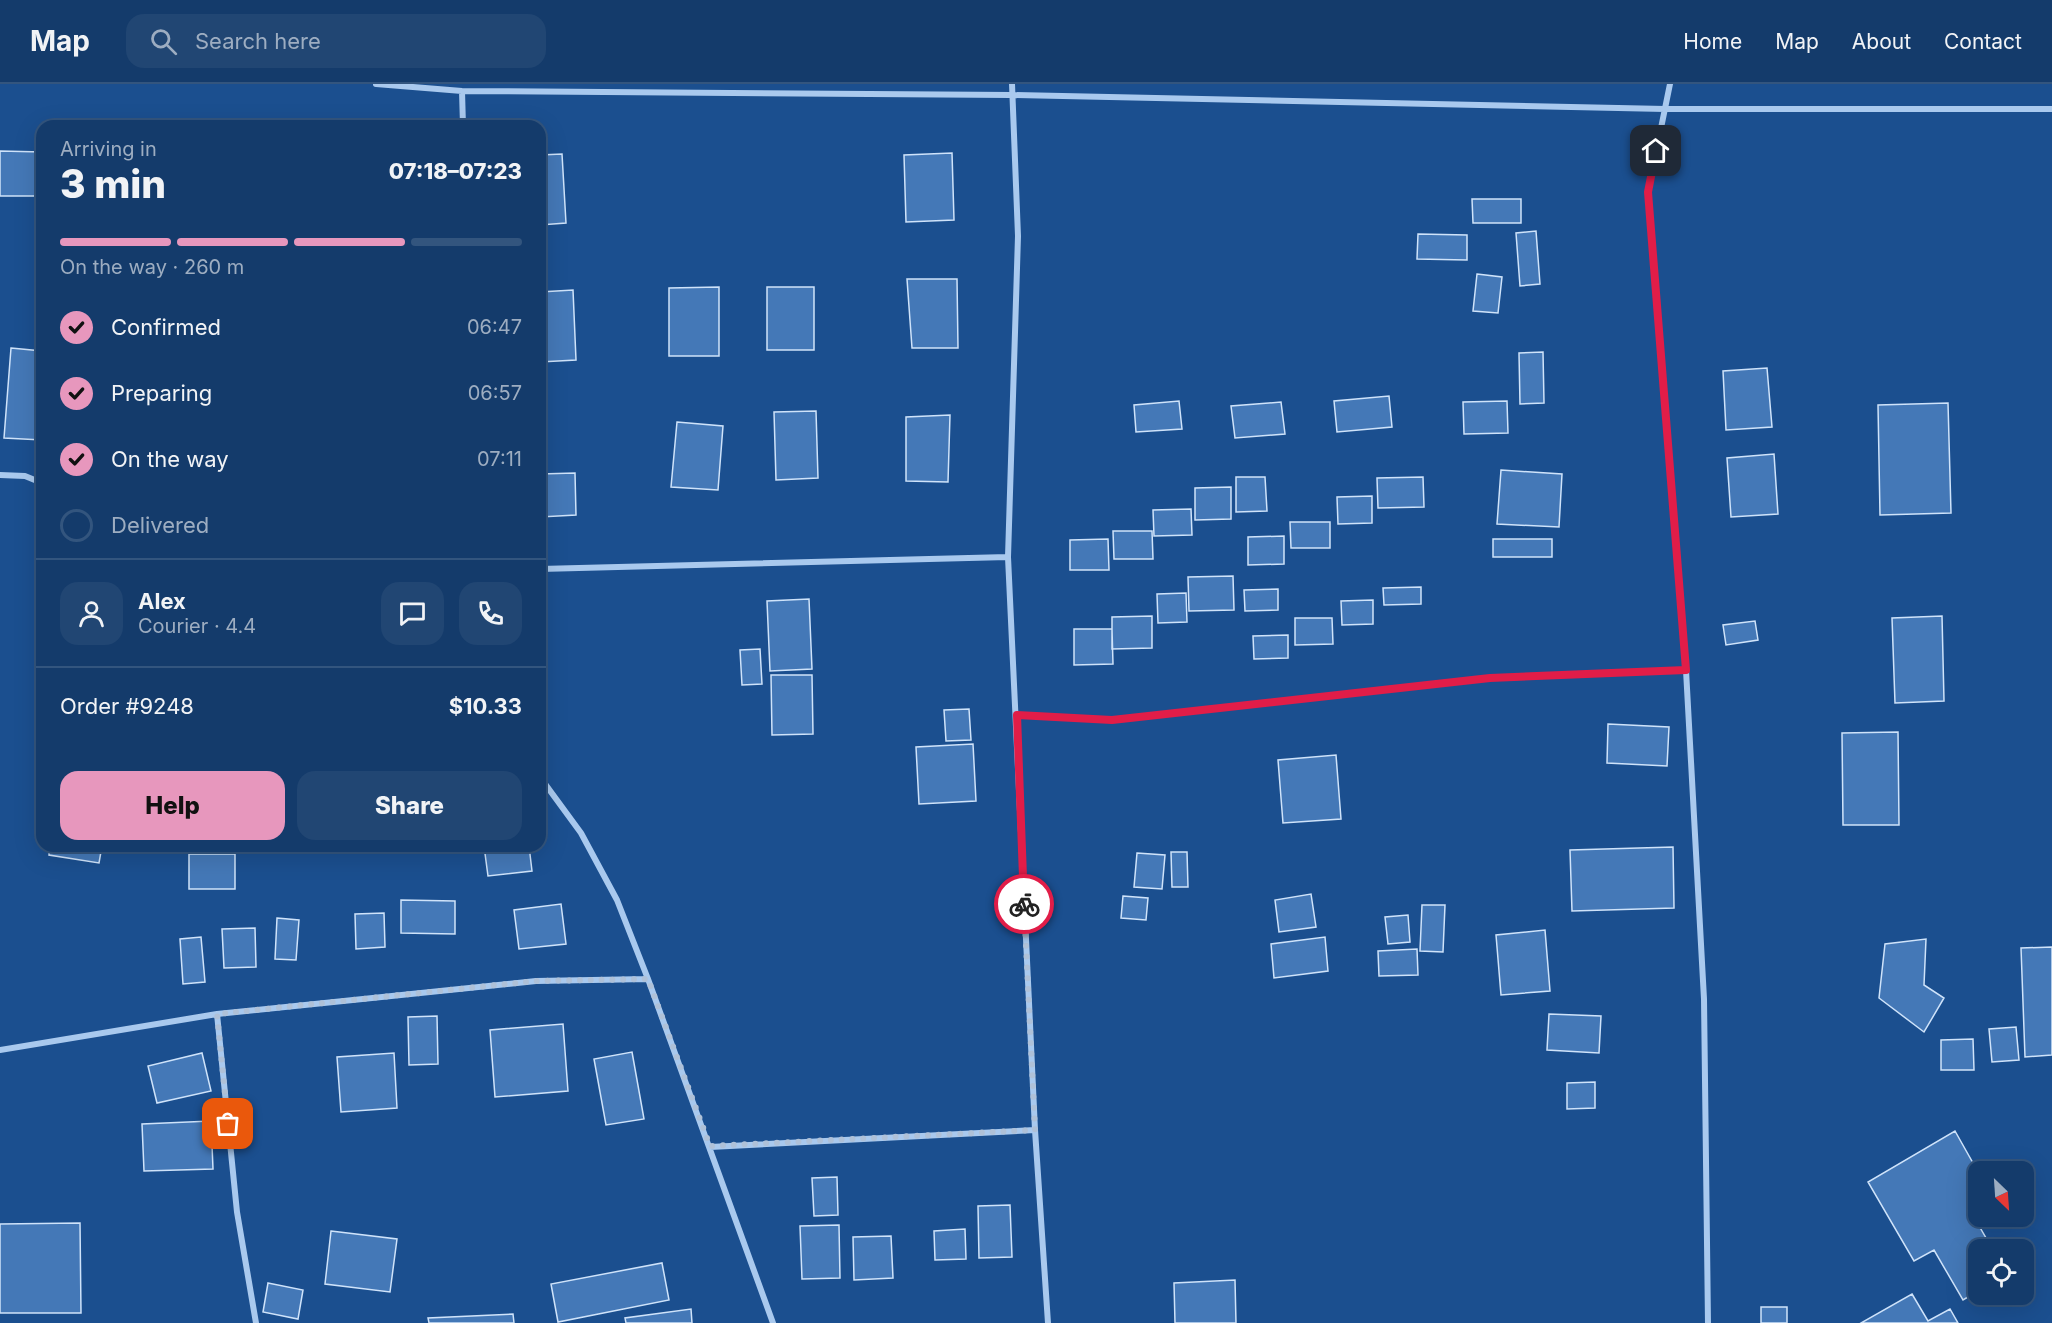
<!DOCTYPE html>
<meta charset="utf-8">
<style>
body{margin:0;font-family:Inter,sans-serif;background:#214673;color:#f1f3f6;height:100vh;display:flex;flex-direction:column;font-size:22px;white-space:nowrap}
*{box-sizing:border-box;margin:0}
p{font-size:20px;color:#9dadc1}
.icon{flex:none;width:33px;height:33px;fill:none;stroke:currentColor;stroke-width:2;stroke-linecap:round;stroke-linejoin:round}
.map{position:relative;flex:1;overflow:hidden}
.sheet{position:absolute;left:36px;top:36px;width:510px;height:732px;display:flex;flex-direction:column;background:#143b6b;border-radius:18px;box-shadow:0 6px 24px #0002,0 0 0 2px #33557e}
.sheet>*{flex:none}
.needle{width:39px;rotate:155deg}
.buttons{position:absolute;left:1968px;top:1077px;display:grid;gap:12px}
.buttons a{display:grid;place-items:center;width:66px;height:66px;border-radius:12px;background:#143b6b;box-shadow:0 6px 24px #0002,0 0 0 2px #33557e;font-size:30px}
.pin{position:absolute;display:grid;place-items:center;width:51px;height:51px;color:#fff;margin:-26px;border-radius:12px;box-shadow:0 3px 9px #0006}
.courier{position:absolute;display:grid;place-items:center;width:60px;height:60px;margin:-30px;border:4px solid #e11d48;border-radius:50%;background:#fff;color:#222;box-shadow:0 2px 8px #0007}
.headline em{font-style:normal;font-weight:800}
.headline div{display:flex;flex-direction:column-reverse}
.headline{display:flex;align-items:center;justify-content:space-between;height:102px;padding:0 24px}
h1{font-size:39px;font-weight:800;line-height:45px}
.bar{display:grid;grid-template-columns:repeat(4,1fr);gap:9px 6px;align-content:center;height:72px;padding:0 24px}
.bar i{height:8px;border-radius:4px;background:#33557e}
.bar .active{background:#e797bd}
.bar p{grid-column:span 4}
.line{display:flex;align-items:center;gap:15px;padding:0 24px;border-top:2px solid #33557e}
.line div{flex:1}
.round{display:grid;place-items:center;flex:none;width:63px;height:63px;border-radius:18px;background:#214673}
ol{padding:0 24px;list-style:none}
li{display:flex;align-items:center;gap:18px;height:66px}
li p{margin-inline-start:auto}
li .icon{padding:6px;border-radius:50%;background:#e797bd;color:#111;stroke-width:4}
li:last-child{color:#9dadc1}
li i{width:33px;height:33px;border:3px solid #33557e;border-radius:50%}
.action{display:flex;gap:12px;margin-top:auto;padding:12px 24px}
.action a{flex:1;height:69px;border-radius:18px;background:#e797bd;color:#111;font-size:24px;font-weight:800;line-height:69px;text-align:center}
.action a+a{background:#214673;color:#f1f3f6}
header{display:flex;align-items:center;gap:36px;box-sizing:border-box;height:84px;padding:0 30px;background:#143b6b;border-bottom:2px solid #33557e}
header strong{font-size:28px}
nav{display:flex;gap:33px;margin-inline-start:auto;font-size:21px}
.search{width:420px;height:54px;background:#214673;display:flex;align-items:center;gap:15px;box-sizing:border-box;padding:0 21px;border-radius:18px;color:#9dadc1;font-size:22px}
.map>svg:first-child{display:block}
</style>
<header>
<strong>Map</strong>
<div class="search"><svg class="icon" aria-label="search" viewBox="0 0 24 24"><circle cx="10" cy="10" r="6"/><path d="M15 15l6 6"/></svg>Search here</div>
<nav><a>Home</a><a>Map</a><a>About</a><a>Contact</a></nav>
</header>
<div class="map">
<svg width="2052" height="1239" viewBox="0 0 2052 1239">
<rect width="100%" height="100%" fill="#1b4f8f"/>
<path fill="#4478b7" stroke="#cfe3fa" stroke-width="1.5" d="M0 67 42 68V112H0Z
M952 69 954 136 906 138 904 71Z
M562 70 566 139 540 141V71Z
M1472 115H1521V139H1473Z
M1536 147 1540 200 1520 202 1516 149Z
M1418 150 1467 151V176L1417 175Z
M1477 190 1502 193 1498 229 1473 227Z
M907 195H957L958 264H912Z
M719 203V272H669V204Z
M767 203H814V266H767Z
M573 206 576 276 540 278V208Z
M11 264 42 267V356L4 354Z
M1543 268 1544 319 1520 320 1519 269Z
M1767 284 1772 343 1726 346 1723 287Z
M1389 312 1392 343 1337 348 1334 317Z
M1179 317 1182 345 1136 348 1134 321Z
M1507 317 1508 349 1464 350 1463 318Z
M1281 318 1285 350 1235 354 1231 322Z
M1948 319 1951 429 1880 431 1878 321Z
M816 327 818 394 776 396 774 328Z
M950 331 948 398 906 397V333Z
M677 338 723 342 718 406 671 403Z
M1774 370 1778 430 1731 433 1727 374Z
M1501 386 1562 390 1559 443 1497 440Z
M575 389 576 431 540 433V390Z
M1236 393H1265L1267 427 1236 428Z
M1423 393 1424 423 1378 424 1377 394Z
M1231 403V435L1195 436V404Z
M1372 412V439L1338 440 1337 413Z
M1191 425 1192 451 1154 452 1153 426Z
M1290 438H1330V464H1291Z
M1113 447H1152L1153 475H1114Z
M1284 452V480L1248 481V453Z
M1108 455 1109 486H1070V456Z
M1493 455H1552V473H1493Z
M1233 492 1234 526 1189 527 1188 493Z
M1421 503V520L1384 521 1383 504Z
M1278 505V526L1245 527 1244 506Z
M1186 509 1187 538 1158 539 1157 510Z
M809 515 812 585 770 587 767 517Z
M1373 516V540L1342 541 1341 517Z
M1152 532V564L1112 565V533Z
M1942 532 1944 617 1895 619 1892 534Z
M1295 534H1332L1333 560 1295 561Z
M1755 537 1758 556 1726 561 1723 541Z
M1074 545H1112L1113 580 1074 581Z
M1288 551V574L1254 575 1253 552Z
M760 565 762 600 742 601 740 566Z
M771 591H812L813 650 772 651Z
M969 625 971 656 946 657 944 626Z
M1608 640 1669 643 1667 682 1607 679Z
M1898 648 1899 741H1843L1842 649Z
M973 660 976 717 919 720 916 663Z
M1336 671 1341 735 1283 739 1278 676Z
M50 762H102L99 779 49 771Z
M484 762H529L532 787 488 792Z
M1673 763 1674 824 1572 827 1570 766Z
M1171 768H1187L1188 803H1172Z
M1137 769 1165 771 1162 805 1134 803Z
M189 770H235V805H189Z
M1311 810 1316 843 1279 848 1275 816Z
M1123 812 1148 814 1146 836 1121 834Z
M401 816 455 817V850L401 849Z
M561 820 566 860 519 865 514 826Z
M1422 821H1445L1443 868 1420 867Z
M384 829 385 863 356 865 355 830Z
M1408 831 1410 858 1388 860 1385 833Z
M277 834 299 836 296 876 275 875Z
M255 844 256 883 224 884 222 845Z
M1545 846 1550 907 1501 911 1496 851Z
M201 853 205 898 183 900 180 855Z
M1325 853 1328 887 1274 894 1271 860Z
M1926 855 1924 901 1944 914 1924 948 1879 914 1885 860Z
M2052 863V971L2025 973 2021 864Z
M1417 865 1418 891 1379 892 1378 867Z
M1549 930 1601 932 1599 969 1547 966Z
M437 932 438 980 409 981 408 933Z
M563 940 568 1007 495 1013 490 946Z
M2016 943 2019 976 1992 978 1989 945Z
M1973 955 1974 986H1941V956Z
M632 968 644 1035 606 1041 594 975Z
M202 969 211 1007 157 1019 148 982Z
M394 969 397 1024 341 1028 337 973Z
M1595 998V1024L1567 1025V999Z
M211 1037 213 1085 144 1087 142 1040Z
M1955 1047 1978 1088V1132H1992L1978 1140 1993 1166H1978V1207L1963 1216 1934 1166 1914 1177 1868 1098Z
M837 1093 838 1131 814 1132 812 1094Z
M1010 1121 1012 1173 979 1174 978 1122Z
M80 1139 81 1229H0V1140Z
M839 1141 840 1194 802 1195 800 1142Z
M965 1145 966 1175 935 1176 934 1147Z
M331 1147 397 1155 390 1208 325 1200Z
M891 1152 893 1194 854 1196 853 1153Z
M662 1179 669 1216 558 1238 551 1200Z
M1235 1196 1236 1239H1175L1174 1199Z
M268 1199 303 1206 298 1235 263 1228Z
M1912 1210 1928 1237 1950 1225 1958 1239H1861Z
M1761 1223H1787V1239H1761Z
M691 1225 692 1239H626L625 1234Z
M513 1230 514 1239H429L428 1234Z"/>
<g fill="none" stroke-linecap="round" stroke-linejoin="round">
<path stroke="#a9c9ee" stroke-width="6" d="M376 0 462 7 1011 11 1665 25H2052
M1012 0 1018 152 1008 473 1035 1046 1048 1239
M1670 0 1648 108 1686 586 1704 915 1708 1239
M462 7 463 42
M0 391 25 392 42 399
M540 485 1008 473
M1017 631 1112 636 1490 594 1686 586
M540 693 581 749 617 816 648 895 773 1239
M217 930 237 1128 256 1239
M0 966 217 930 536 897 648 895
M710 1063 1035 1046"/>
</g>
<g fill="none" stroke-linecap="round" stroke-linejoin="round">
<path stroke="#afc1d8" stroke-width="6" stroke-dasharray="0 10.8" d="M228 1040 217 930 536 897 648 895 710 1062 1035 1046 1024 820"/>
<path stroke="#e11d48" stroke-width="8" d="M1024 820 1017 631 1112 636 1490 594 1686 586 1648 108 1656 67"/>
</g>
</svg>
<div class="buttons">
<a><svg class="needle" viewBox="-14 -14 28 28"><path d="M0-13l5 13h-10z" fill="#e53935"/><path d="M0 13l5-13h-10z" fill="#9dadc1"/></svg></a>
<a><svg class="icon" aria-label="locate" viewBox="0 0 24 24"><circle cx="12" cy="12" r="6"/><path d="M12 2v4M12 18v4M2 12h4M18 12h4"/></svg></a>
</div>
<div class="pin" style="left:228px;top:1040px;background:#ea580c"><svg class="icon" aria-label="bag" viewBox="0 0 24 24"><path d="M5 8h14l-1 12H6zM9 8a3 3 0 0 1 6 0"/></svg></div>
<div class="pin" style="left:1656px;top:67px;background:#1f2937"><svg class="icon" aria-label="home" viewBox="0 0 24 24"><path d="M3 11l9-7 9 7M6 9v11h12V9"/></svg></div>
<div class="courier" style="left:1024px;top:820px"><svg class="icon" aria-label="bike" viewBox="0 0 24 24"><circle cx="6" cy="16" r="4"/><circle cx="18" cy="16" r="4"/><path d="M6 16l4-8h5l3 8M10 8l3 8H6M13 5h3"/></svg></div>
<section class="sheet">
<div class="headline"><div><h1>3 min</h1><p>Arriving in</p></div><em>07:18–07:23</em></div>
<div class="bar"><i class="active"></i><i class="active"></i><i class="active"></i><i></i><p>On the way · 260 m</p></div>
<ol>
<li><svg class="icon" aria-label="check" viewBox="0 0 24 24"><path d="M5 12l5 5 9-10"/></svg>Confirmed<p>06:47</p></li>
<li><svg class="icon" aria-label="check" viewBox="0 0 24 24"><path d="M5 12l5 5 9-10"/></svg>Preparing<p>06:57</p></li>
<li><svg class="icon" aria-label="check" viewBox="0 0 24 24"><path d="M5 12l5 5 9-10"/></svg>On the way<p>07:11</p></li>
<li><i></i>Delivered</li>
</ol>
<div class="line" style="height:108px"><a class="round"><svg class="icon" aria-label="person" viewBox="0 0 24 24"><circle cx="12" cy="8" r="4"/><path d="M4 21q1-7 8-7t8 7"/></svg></a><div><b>Alex</b><p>Courier · 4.4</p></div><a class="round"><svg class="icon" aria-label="chat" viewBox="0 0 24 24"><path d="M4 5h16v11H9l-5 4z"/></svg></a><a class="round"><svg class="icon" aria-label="phone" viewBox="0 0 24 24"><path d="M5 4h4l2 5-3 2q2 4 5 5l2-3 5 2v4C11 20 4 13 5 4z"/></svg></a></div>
<div class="line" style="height:78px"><div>Order #9248</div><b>$10.33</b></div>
<div class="action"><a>Help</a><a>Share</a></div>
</section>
</div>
